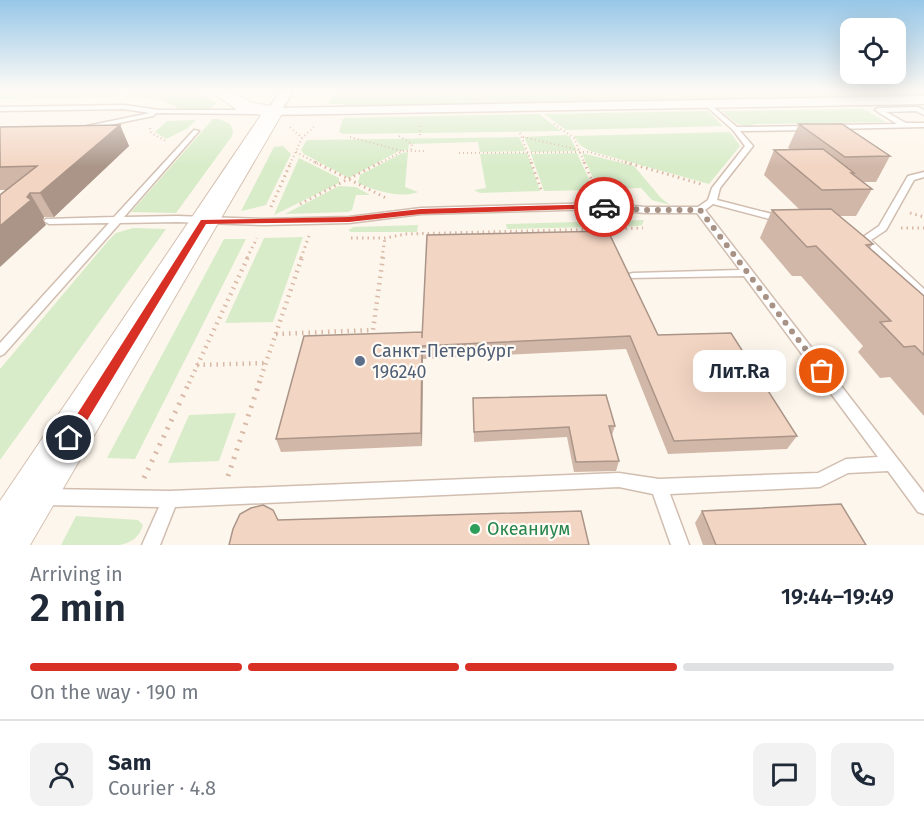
<!DOCTYPE html>
<meta charset="utf-8">
<style>
body{margin:0;font-family:"Fira Sans",sans-serif;background:#f2f2f3;color:#1f2937;height:100vh;display:flex;flex-direction:column;font-size:22px;white-space:nowrap}
*{box-sizing:border-box;margin:0}
p{font-size:20px;color:#747a83}
.icon{flex:none;width:33px;height:33px;fill:none;stroke:currentColor;stroke-width:2;stroke-linecap:round;stroke-linejoin:round}
.map{position:relative;height:545px;overflow:hidden}
.side{display:flex;flex-direction:column;background:#fff;flex:1}
.side>*{flex:none}
.fabs{position:absolute;left:840px;top:18px;display:grid;gap:12px}
.fabs a{display:grid;place-items:center;width:66px;height:66px;border-radius:12px;background:#fff;box-shadow:0 6px 24px #0002;font-size:30px}
.pin{position:absolute;display:grid;place-items:center;width:51px;height:51px;color:#fff;margin:-26px;border:3px solid #fff;border-radius:50%;box-shadow:0 2px 6px #0007}
.courier{position:absolute;display:grid;place-items:center;width:60px;height:60px;margin:-30px;border:4px solid #d93025;border-radius:50%;background:#fff;color:#222;box-shadow:0 2px 8px #0007}
.bubble{position:absolute;height:42px;border-radius:12px;background:#fff;box-shadow:0 6px 24px #0002;font-size:20px;font-weight:600;line-height:42px;text-align:center}
.summary em{font-style:normal;font-weight:600}
.summary div{display:flex;flex-direction:column-reverse}
.summary{display:flex;align-items:center;justify-content:space-between;height:102px;padding:0 30px}
h1{font-size:39px;font-weight:600;line-height:45px}
.bar{display:grid;grid-template-columns:repeat(4,1fr);gap:9px 6px;align-content:center;height:72px;padding:0 30px}
.bar i{height:8px;border-radius:4px;background:#e0e1e3}
.bar .selected{background:#d93025}
.bar p{grid-column:span 4}
.line{display:flex;align-items:center;gap:15px;padding:0 30px;border-top:2px solid #e0e1e3}
.line div{flex:1}
.round{display:grid;place-items:center;flex:none;width:63px;height:63px;border-radius:12px;background:#f2f2f3}
.map>svg:first-child{display:block}
</style>
<div class="map">
<svg width="924" height="545" viewBox="0 0 924 545">
<rect width="100%" height="100%" fill="#fdf6ec"/>
<path fill="#d8ecc9" d="M3 91H119L121 97 0 99V93Z
M124 91H197L216 103 210 109H180L157 98 126 97Z
M334 91H924V96L343 106 344 104H329Z
M863 109 886 122 755 124C741 130 732 120 722 111Z
M708 111 723 126 566 130 544 114Z
M539 114 561 131 344 134 339 132 343 119 346 118Z
M213 119H219L230 124 233 131 232 136 176 213 131 212Z
M196 120 188 128 166 139 155 132 167 121Z
M730 132 740 146 709 184 590 151 580 145 574 136Z
M566 135 570 137 577 151 531 152 524 137Z
M519 137 526 151 480 152 478 142 409 144 408 150 399 151 349 178 304 154 301 150 306 141 309 140Z
M283 146 291 154 266 205 241 211 274 147Z
M408 152 405 187 418 192C400 199 374 190 358 183L360 175 402 153Z
M527 153 540 191 480 193 474 190 486 188 480 154Z
M577 153 594 190 544 191 531 154Z
M582 153 634 166 661 198 670 205 652 200 641 188 598 189Z
M299 158 339 178V183L274 215Z
M339 186 356 187 370 195H356L352 210 348 212 285 214Z
M644 220 642 225 638 226 507 229 506 224Z
M418 225 417 232H351L348 230 354 227Z
M133 228 166 229 0 460V369L108 241 116 233Z
M303 237 273 322 225 323 264 238Z
M224 239H246L135 459 107 458Z
M236 413 219 461 168 463 189 415Z
M76 516 138 520 143 525C139 537 133 542 120 545H61Z"/>
<g fill="none" stroke-linecap="round" stroke-linejoin="round">
<g stroke="#d1beb0" stroke-width="3">
<path id="lane" d="M707 102 737 127 810 126 813 128 810 130 740 131 753 146 720 188 717 200 784 217 786 219 784 221 781 222 713 204 705 210 924 493V514L918 512 888 471 848 473 820 487 670 494 689 545H671L653 494 619 487 175 507 160 545H142L159 507 44 505 38 503 36 497 38 491 44 489 170 491 619 473 659 479 818 473 846 459 878 457 744 276 629 278 628 276 629 274 633 273 740 270 697 213H645L602 209 421 214 349 223 264 225 177 222 120 223 4 354 0 356V343L109 223 49 224 44 221 46 219 114 217 194 130 199 131 124 217 177 216 264 219 349 217 421 208 602 203 645 207H698L708 200 712 188 745 146 733 130 705 105 704 104Z
M124 105 159 110H261L264 112 261 114 156 113 153 116 89 129 87 128V126L150 113 124 109 0 111V107Z
M917 107 924 110V115L916 111 886 112 906 123H924V127L834 129 831 127 834 125 897 124 875 110 878 108Z
M924 172V177L914 180 886 230 871 240 924 289V299L920 298 862 242 852 240 850 238 855 235 863 237 879 226 908 176Z"/>
</g>
<g stroke="#d1beb0" stroke-width="3">
<path id="street" d="M281 91H293L283 108 924 96V104L268 115 266 112Z"/>
</g>
<g stroke="#d6c0b0" stroke-width="2">
<path id="secondary" d="M211 91H232L250 102 280 108 283 112 30 545H0V501L261 115 237 110Z"/>
</g>
<path stroke="#d9b8a5" stroke-width="2" stroke-dasharray="1 3" stroke-linecap="butt" d="M554 124 574 138 585 164
M290 127 302 138
M150 128 151 133 166 141
M520 133 532 164
M420 135 421 124
M399 136 412 144 411 151
M350 137 402 151
M523 137 580 150
M296 152 318 164
M459 153 589 152 630 164
M290 164 302 138 314 127
M378 164 403 151H424"/>
<path stroke="#d9b8a5" stroke-width="3" stroke-dasharray="1.5 4" stroke-linecap="butt" d="M315 162 386 198
M531 162 542 192
M584 162 597 192
M625 162 701 184
M300 204 381 162
M271 207 291 162
M910 213 924 217
M901 228H924
M351 238H385L406 234 643 228
M247 258 257 238
M301 258 309 236
M382 258 385 238"/>
<path stroke="#d9b8a5" stroke-width="4.5" stroke-dasharray="1.5 5" stroke-linecap="butt" d="M276 334 373 330 383 257
M197 365 267 363
M189 383 248 257
M259 383 302 257"/>
<path stroke="#d9b8a5" stroke-width="5" stroke-dasharray="2 7" stroke-linecap="butt" d="M228 476 260 381
M144 478 190 381"/>
<use href="#lane" fill="#fff" fill-rule="evenodd"/>
<use href="#street" fill="#fff" fill-rule="evenodd"/>
<use href="#secondary" fill="#fff" fill-rule="evenodd"/>
</g>
<path fill="#d1b7a8" d="M799 124 890 156 876 182H863L872 189 856 216H840L873 244 870 248 924 296V416L890 377 880 378 858 352 863 346 801 276H792L760 238 772 210H800L764 175 774 150 790 149 788 148Z
M120 125 129 146 54 217H44L43 220 46 225 6 190H0V127Z
M658 335 797 436 787 449 668 454 626 349 423 359 422 446 281 452 276 439 304 336Z
M473 398 615 426 612 435 619 461 616 471 574 472 567 437 474 442Z
M702 511 866 545H703L695 523Z"/>
<path fill="#aa9588" d="M120 125 129 146 54 217 40 193Z
M30 193 44 217 43 220 46 225 0 267V226Z
M422 346 423 359 422 446 421 433Z"/>
<path fill="#f3d5c3" stroke="#aa9588" stroke-width="1.5" d="M799 124H842L890 156 845 157Z
M120 125 40 193H30L27 197 31 200 0 226V195L37 166 0 167V127Z
M823 149 854 173H851L872 189 822 190 774 150Z
M831 209 873 244 866 245 924 296V355L915 346 904 347 880 322 891 321 816 246 807 247 772 210Z
M608 231 658 335 731 333 797 436 674 441 630 336 422 346 421 433 276 439 304 336 422 332V338L427 235Z
M606 395 615 426H609L619 461 576 462 569 427 474 432 473 398Z
M841 504 866 545H716L702 511Z
M263 505 273 510 278 520 581 511 589 545H229L233 529 240 514 251 508Z"/>
<linearGradient id="sky" x2="0" y2="1"><stop stop-color="#97c7e8"/><stop offset="0.54" stop-color="#fefbf6"/><stop offset="1" stop-color="#fefbf6" stop-opacity="0"/></linearGradient>
<rect width="924" height="167" fill="url(#sky)"/>
<path fill="#d93025" d="M604 204 607 205V208L421 214 349 222 206 224 74 442H64L62 438 201 220 349 217 421 209Z"/>
<g fill="none" stroke-linecap="round" stroke-linejoin="round">
<path stroke="#a89285" stroke-width="6" stroke-dasharray="0 10.8" d="M604 207 645 210H700L822 371"/>
</g>
<circle fill="#5c6f8a" stroke="#fffaf3" stroke-width="2" cx="360" cy="361" r="6"/>
<circle fill="#2e9e5b" stroke="#fffaf3" stroke-width="2" cx="475" cy="529" r="6"/>
<g text-anchor="middle" dominant-baseline="central" stroke-width="4.5" stroke-linejoin="round" paint-order="stroke">
<g font-size="18" fill="#4e5e75" stroke="#fffaf3" text-anchor="start">
<text x="372" y="351">Санкт-Петербург<tspan x="372" dy="21">196240</tspan></text>
</g>
<g font-size="18" fill="#27864d" stroke="#fffaf3" text-anchor="start">
<text x="487" y="529">Океаниум</text>
</g>
</g>
</svg>
<div class="fabs">
<a><svg class="icon" aria-label="locate" viewBox="0 0 24 24"><circle cx="12" cy="12" r="6"/><path d="M12 2v4M12 18v4M2 12h4M18 12h4"/></svg></a>
</div>
<div class="pin" style="left:822px;top:371px;background:#ea580c"><svg class="icon" aria-label="bag" viewBox="0 0 24 24"><path d="M5 8h14l-1 12H6zM9 8a3 3 0 0 1 6 0"/></svg></div>
<div class="pin" style="left:69px;top:438px;background:#1f2937"><svg class="icon" aria-label="home" viewBox="0 0 24 24"><path d="M3 11l9-7 9 7M6 9v11h12V9"/></svg></div>
<div class="courier" style="left:604px;top:207px"><svg class="icon" aria-label="car" viewBox="0 0 24 24"><path d="M5 17H2v-5l4-1 3-4h7l3 4 3 1v5h-3M9 17h6M6 11h13"/><circle cx="7" cy="17" r="2"/><circle cx="17" cy="17" r="2"/></svg></div>
<div class="bubble" style="left:693px;top:350px;width:93px">Лит.Ra</div>
</div>
<section class="side">
<div class="summary"><div><h1>2 min</h1><p>Arriving in</p></div><em>19:44–19:49</em></div>
<div class="bar"><i class="selected"></i><i class="selected"></i><i class="selected"></i><i></i><p>On the way · 190 m</p></div>
<div class="line" style="height:108px"><a class="round"><svg class="icon" aria-label="person" viewBox="0 0 24 24"><circle cx="12" cy="8" r="4"/><path d="M4 21q1-7 8-7t8 7"/></svg></a><div><b>Sam</b><p>Courier · 4.8</p></div><a class="round"><svg class="icon" aria-label="chat" viewBox="0 0 24 24"><path d="M4 5h16v11H9l-5 4z"/></svg></a><a class="round"><svg class="icon" aria-label="phone" viewBox="0 0 24 24"><path d="M5 4h4l2 5-3 2q2 4 5 5l2-3 5 2v4C11 20 4 13 5 4z"/></svg></a></div>
</section>
